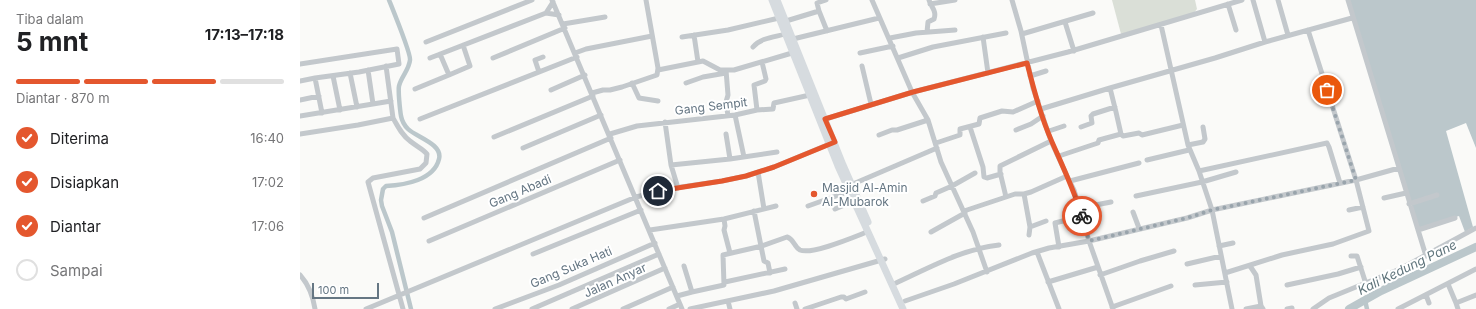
<!DOCTYPE html>
<html lang="id">
<meta charset="utf-8">
<style>
body{margin:0;font-family:Inter,sans-serif;background:#f6f6f6;color:#202124;height:100vh;display:flex;flex-direction:column;font-size:15px;white-space:nowrap}
*{box-sizing:border-box;margin:0}
p{font-size:13px;color:#757577}
.icon{flex:none;width:22px;height:22px;fill:none;stroke:currentColor;stroke-width:2;stroke-linecap:round;stroke-linejoin:round}
.map{position:relative;flex:1;overflow:hidden}
.panel{display:flex;flex-direction:column;background:#fff;width:300px}
.panel>*{flex:none}
.scale{position:absolute;left:12px;bottom:10px;width:67px;box-sizing:border-box;padding-left:4px;border:2px solid #657683;border-top:0;font-size:11px;line-height:14px;white-space:nowrap;color:#657683;-webkit-text-stroke:3px #fff;paint-order:stroke}
.pin{position:absolute;display:grid;place-items:center;width:34px;height:34px;color:#fff;margin:-17px;border:2px solid #fff;border-radius:50%;box-shadow:0 1px 4px #0007}
.courier{position:absolute;display:grid;place-items:center;width:40px;height:40px;margin:-20px;border:3px solid #e4572e;border-radius:50%;background:#fff;color:#222;box-shadow:0 1px 5px #0007}
.summary em{font-style:normal;font-weight:700}
.summary div{display:flex;flex-direction:column-reverse}
.summary{display:flex;align-items:center;justify-content:space-between;height:68px;padding:0 16px}
h1{font-size:26px;font-weight:700;line-height:30px}
.bar{display:grid;grid-template-columns:repeat(4,1fr);gap:6px 4px;align-content:center;height:48px;padding:0 16px}
.bar i{height:5px;border-radius:3px;background:#e0e0e0}
.bar .active{background:#e4572e}
.bar p{grid-column:span 4}
ol{padding:0 16px;list-style:none}
li{display:flex;align-items:center;gap:12px;height:44px}
li p{margin-inline-start:auto}
li .icon{padding:4px;border-radius:50%;background:#e4572e;color:#fff;stroke-width:4}
li:last-child{color:#757577}
li i{width:22px;height:22px;border:2px solid #e0e0e0;border-radius:50%}
main{display:flex;flex:1;min-height:0}
.map>svg:first-child{display:block}
</style>
<main>
<section class="panel">
<div class="summary"><div><h1>5 mnt</h1><p>Tiba dalam</p></div><em>17:13–17:18</em></div>
<div class="bar"><i class="active"></i><i class="active"></i><i class="active"></i><i></i><p>Diantar · 870 m</p></div>
<ol>
<li><svg class="icon" aria-label="check" viewBox="0 0 24 24"><path d="M5 12l5 5 9-10"/></svg>Diterima<p>16:40</p></li>
<li><svg class="icon" aria-label="check" viewBox="0 0 24 24"><path d="M5 12l5 5 9-10"/></svg>Disiapkan<p>17:02</p></li>
<li><svg class="icon" aria-label="check" viewBox="0 0 24 24"><path d="M5 12l5 5 9-10"/></svg>Diantar<p>17:06</p></li>
<li><i></i>Sampai</li>
</ol>
</section>
<div class="map">
<svg width="1176" height="309" viewBox="0 0 1176 309">
<rect width="100%" height="100%" fill="#fafaf8"/>
<path fill="#dadfd7" d="M812 0H895L897 9 893 14 821 34Z"/>
<path fill="#bbc7cb" d="M1049 0H1176V148L1166 123 1146 131 1173 227 1165 232 1159 216 1119 229Z"/>
<g fill="none" stroke-linecap="round" stroke-linejoin="round">
<path stroke="#bbc7cb" stroke-width="4.5" d="M89 0C93 10 111 54 110 60 109 70 101 77 99 86 98 91 100 110 101 116 102 121 105 126 108 129 116 137 143 144 139 159 134 180 105 185 86 186L83 189 81 200 82 206 92 232 111 309
M1065 300 1067 309"/>
<path stroke="#bbc7cb" stroke-width="8" d="M1049 309 1081 291 1176 247"/>
<path stroke="#c3c8cc" stroke-width="5" d="M252 0 382 309
M572 0 612 92 628 120 641 162 673 232 687 272
M953 0 965 42
M978 0 988 35
M1048 0 1126 256
M630 4 655 0
M928 4 936 30
M519 11 527 31
M246 13 253 2
M486 21 519 11 517 3 526 0
M765 22 774 51
M263 24 305 17
M861 25 888 145 899 171 912 210 932 309
M627 32 628 22 634 19C637 11 631 7 629 0
M722 34 793 13
M394 35 398 62
M382 37 428 30 479 18
M683 37 688 73
M590 38 616 33 655 30
M493 39 579 18
M126 42 232 0
M453 47C461 37 477 37 489 33
M275 53 286 49 352 36
M560 53 593 46
M130 58 246 13 259 15
M193 58 265 28
M598 58 633 47 706 33
M0 64 97 49 99 64 59 72 15 78 22 113
M562 66 571 104
M68 70 73 104
M358 70 403 61 420 70H434L492 53
M426 70 428 95 426 102 428 116
M239 72 235 60 243 57
M50 73 57 107
M149 75 170 66 163 45
M33 76 40 110
M730 76 746 71
M0 81 15 78
M332 83 339 98 358 101
M386 83 403 77 426 73
M810 88 816 112 821 134
M115 89 149 75 140 54
M251 90 285 75
M292 93 303 90H310L322 87 357 75 358 68 346 0
M0 100 19 96
M741 109 810 88 915 58 965 42 1052 18
M457 110 454 85 465 81 466 79 462 62
M435 115 444 157
M0 116 91 101
M93 118C98 127 102 135 110 141 116 146 123 149 127 154L126 163 120 169 73 178 68 182 103 309
M120 119 277 57
M522 120 613 92 768 52 942 0
M365 122 371 165 378 188
M670 127 683 167 684 177 687 178 701 174
M781 127 792 123 791 116 793 114 815 107
M716 130 731 124 743 116
M749 131 764 126
M0 134 58 125 93 118 86 66
M310 134 337 126 435 115 457 110 473 109 474 103 510 95
M426 134 430 159
M579 135 592 130H597L628 120
M194 137 293 96
M636 143 660 135V129L679 124 680 118 702 111 713 112 738 101
M888 145 903 142 905 139 903 127
M223 148 301 115
M759 156 798 143 799 140 821 134 823 136 839 133 842 135 883 125
M847 160 889 150
M371 165 430 159 477 152
M899 171 1027 143 1029 147 1040 183
M458 172 464 209
M767 176 774 190 789 241 887 218 912 210 1056 180 1099 168
M770 181 839 163
M553 184 637 148
M724 194 730 227 729 235
M836 196 902 182 936 172
M706 197 700 172V166L751 141
M1084 198 1106 193
M623 201 635 196 636 193 652 186 675 173
M1109 204 1137 195
M508 206 550 191
M780 208 811 202
M535 209 554 201
M1049 210 1063 207
M454 211 464 261 468 263 470 273
M664 211 715 194H724L731 192 767 176 751 141 733 88 721 31 712 0
M833 212 839 228
M124 218 311 138
M424 219 425 226 424 230 430 253
M730 227 746 221
M350 230 424 219 476 206
M1118 230 1155 218
M631 232 665 213
M129 241 320 160
M919 246 933 243
M759 247 755 223 782 216
M737 252 759 309
M233 254 341 210
M1051 256H1057L1066 284
M887 264 921 256
M950 266 956 275 961 306
M925 273 982 255 1033 244 1069 231 1056 180 1008 30
M0 275C9 285 13 296 15 309
M800 275 840 261 874 251
M425 282 485 269
M748 282 798 267
M596 283C629 268 662 249 699 245
M1148 284 1156 303 1176 295
M895 285 927 282
M987 285 1038 274 1061 267
M392 292 424 285 423 255 462 246 487 237C494 239 494 247 500 250 512 255 554 237 567 232
M1126 295 1129 303
M377 296 392 292 384 266
M428 301 430 309
M605 301 654 284 732 253 749 248 789 241 813 309
M495 303 497 309
M1156 303 1158 309
M812 307 871 286
M66 309 336 197 368 189 422 181 446 176 474 167 532 143
M195 309 259 285 355 243
M232 309 359 254
M272 309 365 268
M323 309 373 287
M369 309 380 304
M390 309 474 291 585 259
M505 309 541 297H544L546 299 565 292
M946 309 961 306 963 309
M987 309 992 308
M1013 309 1029 298 1100 269 1176 228
M1098 309 1176 269"/>
<path stroke="#d6dbdf" stroke-width="7" d="M472 0 538 166 603 309
M477 0 543 165 568 222"/>
</g>
<g fill="none" stroke-linecap="round" stroke-linejoin="round">
<path stroke="#99a4ac" stroke-width="4" stroke-dasharray="0 7.2" d="M782 216 789 241 887 218 912 210 1056 180 1027 90"/>
<path stroke="#e4572e" stroke-width="5" d="M358 191 422 181 446 176 474 167 535 142 525 119 613 92 727 63C734 90 741 117 752 142 763 167 774 190 782 216"/>
</g>
<circle fill="#e4572e" stroke="#fff" stroke-width="1.5" cx="514" cy="194" r="4"/>
<g text-anchor="middle" dominant-baseline="central" stroke-width="4" stroke-linejoin="round" paint-order="stroke">
<g font-size="12" fill="#657683" stroke="#fff">
<text transform="translate(411 106) rotate(-7)">Gang Sempit</text>
<text transform="translate(220 191) rotate(-23)">Gang Abadi</text>
<text transform="translate(271 267) rotate(-23)">Gang Suka Hati</text>
<text transform="translate(315 280) rotate(-24)">Jalan Anyar</text>
</g>
<g font-size="12" fill="#657683" stroke="#fff" text-anchor="start">
<text x="522" y="187">Masjid Al-Amin<tspan x="522" dy="14">Al-Mubarok</tspan></text>
</g>
<g font-size="13" font-style="italic" fill="#60757c" stroke="#fff">
<text transform="translate(1107 267) rotate(-26)">Kali Kedung Pane</text>
</g>
</g>
</svg>
<div class="scale">100 m</div>
<div class="pin" style="left:1027px;top:90px;background:#ea580c"><svg class="icon" aria-label="bag" viewBox="0 0 24 24"><path d="M5 8h14l-1 12H6zM9 8a3 3 0 0 1 6 0"/></svg></div>
<div class="pin" style="left:358px;top:191px;background:#1f2937"><svg class="icon" aria-label="home" viewBox="0 0 24 24"><path d="M3 11l9-7 9 7M6 9v11h12V9"/></svg></div>
<div class="courier" style="left:782px;top:216px"><svg class="icon" aria-label="bike" viewBox="0 0 24 24"><circle cx="6" cy="16" r="4"/><circle cx="18" cy="16" r="4"/><path d="M6 16l4-8h5l3 8M10 8l3 8H6M13 5h3"/></svg></div>
</div>
</main>
